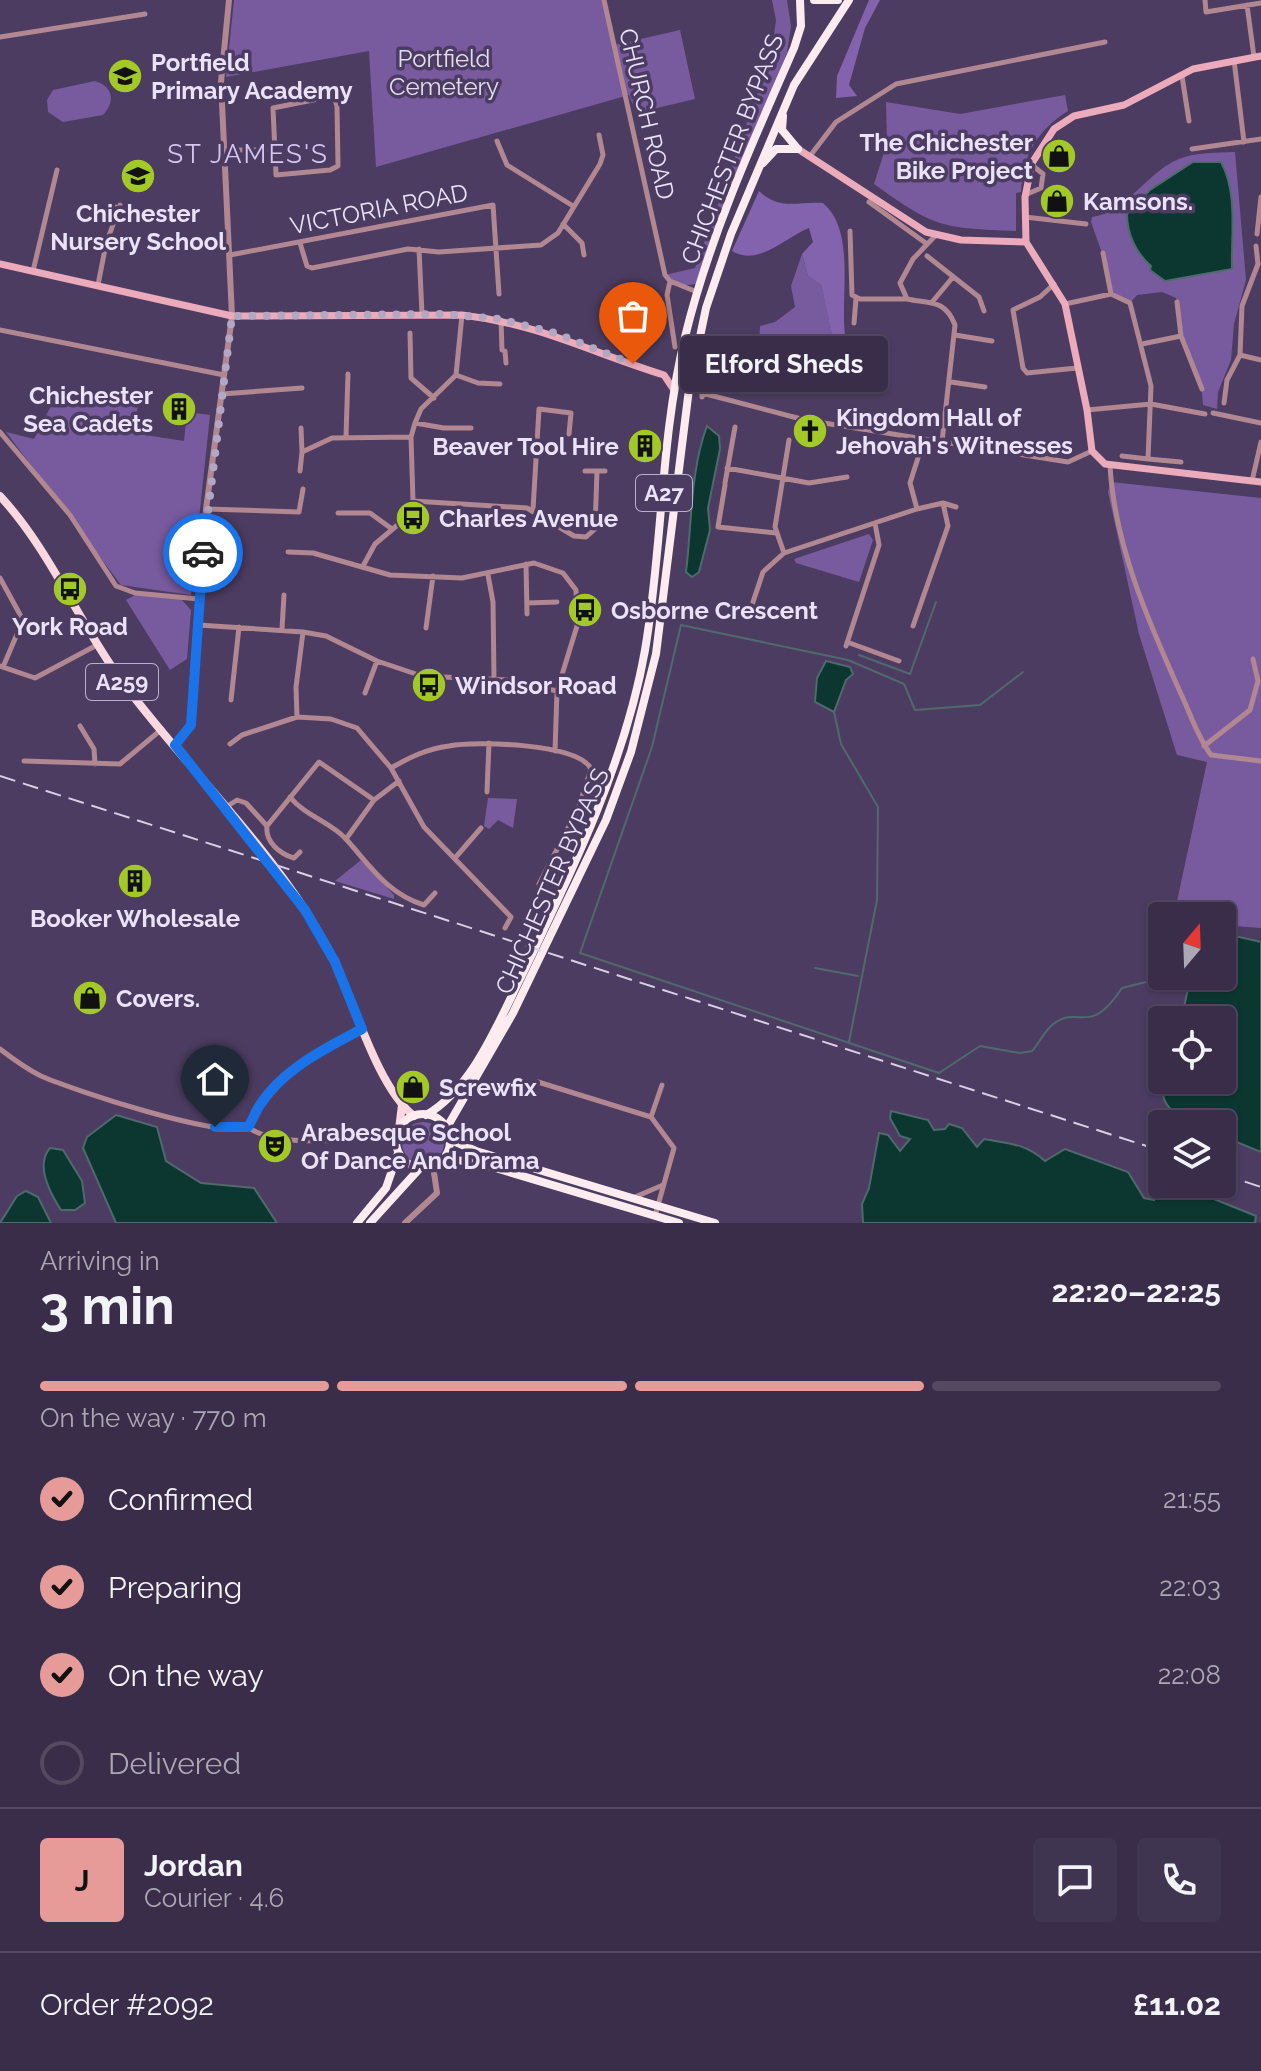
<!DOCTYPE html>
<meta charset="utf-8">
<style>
body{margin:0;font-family:Raleway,sans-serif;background:#403550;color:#f1f3f6;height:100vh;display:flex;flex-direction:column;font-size:30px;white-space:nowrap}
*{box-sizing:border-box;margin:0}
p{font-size:26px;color:#aba8b4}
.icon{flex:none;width:44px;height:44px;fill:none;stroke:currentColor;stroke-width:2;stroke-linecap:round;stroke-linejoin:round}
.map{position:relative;height:1223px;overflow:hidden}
.details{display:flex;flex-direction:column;background:#392d49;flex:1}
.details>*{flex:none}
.needle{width:52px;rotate:19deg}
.tools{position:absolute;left:1148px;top:902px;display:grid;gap:16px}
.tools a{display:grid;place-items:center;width:88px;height:88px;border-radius:8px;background:#392d49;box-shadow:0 2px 6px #0004,0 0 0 2px #534961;font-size:40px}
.pin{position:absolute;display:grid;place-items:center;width:68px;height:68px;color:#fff;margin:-82px -34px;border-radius:50% 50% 50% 0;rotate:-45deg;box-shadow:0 0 8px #0007}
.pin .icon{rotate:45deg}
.courier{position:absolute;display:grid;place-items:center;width:80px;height:80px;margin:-40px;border:6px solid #1a73e8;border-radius:50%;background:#fff;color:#222;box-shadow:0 2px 10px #0007}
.bubble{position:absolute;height:56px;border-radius:8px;background:#392d49;box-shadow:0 2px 6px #0004,0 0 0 2px #534961;font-size:26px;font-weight:700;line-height:56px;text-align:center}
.summary em{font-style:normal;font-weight:700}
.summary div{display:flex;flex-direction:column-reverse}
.summary{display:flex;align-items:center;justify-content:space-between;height:136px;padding:0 40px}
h1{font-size:52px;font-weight:700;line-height:60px}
.bar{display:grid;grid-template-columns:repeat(4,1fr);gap:12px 8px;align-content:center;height:96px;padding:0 40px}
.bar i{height:10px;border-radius:6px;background:#534961}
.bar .active{background:#e69b98}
.bar p{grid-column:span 4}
.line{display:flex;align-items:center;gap:20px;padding:0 40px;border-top:2px solid #534961}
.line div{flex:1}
.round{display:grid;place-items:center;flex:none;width:84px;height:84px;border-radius:8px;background:#403550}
ol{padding:0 40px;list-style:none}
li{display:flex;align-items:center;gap:24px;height:88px}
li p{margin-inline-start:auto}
li .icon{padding:8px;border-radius:50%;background:#e69b98;color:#111;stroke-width:4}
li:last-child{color:#aba8b4}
li i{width:44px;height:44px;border:4px solid #534961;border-radius:50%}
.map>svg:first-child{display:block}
</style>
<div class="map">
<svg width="1261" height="1223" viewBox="0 0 1261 1223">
<rect width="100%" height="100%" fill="#4c3c61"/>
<path fill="#785b9e" d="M234 0H603L614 45 680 30 695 99 636 113 629 95 376 167 369 51 226 77Z
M772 0H787L791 26 787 53 696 284 679 286 665 275 695 268 771 56 776 20Z
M95 81C114 87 115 102 103 115L63 122 48 112 47 100 53 90Z
M1065 95 1068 111C1036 131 1023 156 1021 192L1016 193V231C942 228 935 228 874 184L887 143 886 102 960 114Z
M1235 152 1246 280 1234 324 1231 360 1218 392 1217 409 1203 405C1202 373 1189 364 1182 337 1179 323 1181 311 1176 298L1162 292 1137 295 1130 303 1111 294 1106 264 1091 222 1092 217C1126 213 1148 171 1179 159 1196 152 1217 153 1235 152Z
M802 254 808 276 821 285 832 333 845 335 850 387 825 384 822 374 781 369 785 353 759 347 760 326 775 322 795 307 791 286Z
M55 390 138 406 132 433 184 441 187 412 210 415 191 595 121 585 6 432 34 439 51 406Z
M1111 482 1261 498V928L1222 925V916L1174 915 1207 762 1177 755 1139 634 1108 492Z
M869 534 873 540 859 582 796 563 794 559Z
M135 595 181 599 191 610 187 659 170 670 126 600Z
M488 798 517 799 513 828 498 820 489 829 484 826Z
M361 860 394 895V899L335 881Z
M402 1143a21 21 0 1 1 42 0a21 21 0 1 1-42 0Z"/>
<path fill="#8363ad" d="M869 0H880L865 28 849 85 857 96 836 98 837 76Z
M759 191C780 211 798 201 823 203 856 231 840 295 845 335L832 334 821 285 808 276 802 254 813 242 809 228C784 238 758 267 732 251Z"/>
<path fill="#0c3630" stroke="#4f6a6c" stroke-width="2" d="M1193 162H1221C1238 193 1231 235 1232 269L1165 281 1150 270 1151 266C1136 253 1127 234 1127 214L1150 190Z
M707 426 719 436 720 449 708 508 710 530 699 572 692 577 686 572C692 524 690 471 707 426Z
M826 661 850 667 853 674 846 680 834 712 815 702 817 678Z
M1222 933 1261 942V1152L1222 1136V1124H1208L1200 1115 1186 1121C1168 1109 1160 1102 1163 1080H1222V1020H1181L1191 976H1222Z
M891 1111 928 1120 934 1130 945 1129 949 1124 962 1128 977 1147 984 1139C1009 1144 1025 1143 1045 1161L1065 1149 1128 1172 1144 1198 1154 1200 1158 1183 1204 1195 1256 1216 1255 1223H863L862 1204 869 1188 879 1133 888 1135 900 1151 910 1139 900 1136 890 1118Z
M116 1115 157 1127 166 1161 201 1183 254 1188 277 1223H116L83 1148 87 1137Z
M50 1148 63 1150 82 1181 85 1203 75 1210H61C50 1193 35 1165 50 1148Z
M26 1191 38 1197 51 1223H0L17 1196Z"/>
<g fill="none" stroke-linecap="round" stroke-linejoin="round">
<path stroke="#4f6a6c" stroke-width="2" d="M859 655 910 674 936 602
M1023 672 980 705 915 710 904 684 848 660 681 625 652 747 580 953 939 1073 980 1046 1020 1053 1032 1051C1039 1043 1045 1031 1052 1025 1080 1003 1088 1039 1122 988L1150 981 1171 986 1187 976
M834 712 841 744 878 807 877 900 849 1042
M815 968 858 976"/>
<path stroke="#b18791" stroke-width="5" d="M604 0 665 275 670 281 697 292
M1205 0 1206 12 1261 3
M1247 5 1254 57
M0 37 145 14
M1234 60 1244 142
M1182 76 1189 121
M328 97 335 100 337 106 338 166 330 170 276 175 273 108Z
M497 141 507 165 573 206
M1192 149 1261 139
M224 150H272
M810 156 836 122 896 84 1105 42
M1025 195 1041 188 1043 174 1032 165
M869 202 927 244
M111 206 119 208
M1025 217 1086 224
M563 224 582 243 584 255
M850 231 852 295 860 299H906
M1257 234 1261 197
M936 235 913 259 900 283 907 299C930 304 945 299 955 325L942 442
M300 243 307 266 312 268 408 249 439 252 541 245 558 233 600 164 603 155 599 135
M1256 246 1258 264
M419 249 422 314
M1103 253 1111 294
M230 255 493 205 499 294
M927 256 979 297 984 311
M33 271 57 170
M670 281 667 295 675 347
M1054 284 1040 297 1013 310 1023 368 1027 373 1077 368
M98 285 106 244 120 205
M933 301 953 277
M1177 302 1181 336 1202 389
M1065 304 1111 294 1130 303 1151 386 1148 459 1181 462
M501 320 502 350 505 351 506 363
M854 323 856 299
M0 330 224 375
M410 333 411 378 434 398
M955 335 992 341
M1142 344 1181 336
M1240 355 1261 360
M456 375 478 383 500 384
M951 382 985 387
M222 394 302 388
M702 397V393L805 420 1068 462 1092 451
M1224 403 1227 380 1240 355 1242 306 1258 264
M1087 410 1151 404 1205 414
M1213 413 1261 423
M415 423 444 428H471
M301 428 302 452
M0 432 70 515 116 586 135 593 199 599
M346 436 348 374
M1122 456 1148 459
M1110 465C1114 544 1149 623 1181 694 1191 715 1197 736 1211 755L1261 761
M727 468 809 483 847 477
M300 471 302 452 332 438 411 437
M585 471H605
M1252 481 1261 442
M725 483 735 427
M725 485 718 527 776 533
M413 501 527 508 574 536 586 537 595 529 597 471
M206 509 299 512 303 489
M917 509 910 483 924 439
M533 510 539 409 571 413 569 434
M338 513H370L392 529
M288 552 313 553 390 575 462 578 534 563 563 573 576 590 577 626 557 691 555 751
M784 553 775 527 789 440
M526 564 527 614
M363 566 375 544 407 517 413 501 411 437 415 423 421 409 456 375 462 315
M488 575 493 602 494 679
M0 578 23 620 3 667
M527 603 557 602
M772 614 751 608 763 572 784 553 917 509 943 503 956 507
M198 625 303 632 326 636 377 661 422 676 508 680 557 691
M913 626 948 526 943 503
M426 628 433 576
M282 629 284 595
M847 642 899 661
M846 646 879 545 875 523
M0 666 35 678 97 645
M365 693 377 661
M231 700 239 627
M297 717 296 687 303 632
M80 726 94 749 95 764
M230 744 242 735 297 717 331 719 357 728 391 768 424 827 511 917 505 928
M1204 746 1250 710 1258 681 1253 659
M24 761 120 764 162 729
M391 768C410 757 427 749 449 746 475 741 579 743 591 769L578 809 539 884
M487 792 489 743
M290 797C304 815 330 822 345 838 370 865 386 893 424 905L435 893
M226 807 237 800 246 803 267 826 319 762 374 800
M267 826C265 842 280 854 294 858L300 852
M346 839 374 800 399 781
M455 858 481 828
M0 1049C13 1059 27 1069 41 1076 73 1090 220 1139 248 1127
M538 1082 651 1117 674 1148 655 1216
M651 1117 662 1085
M248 1127C254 1119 257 1108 263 1100 288 1068 326 1047 361 1030
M248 1127C274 1148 344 1139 377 1139
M635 1197 663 1185"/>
<path stroke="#b18791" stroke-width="6" d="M175 745 191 725 206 509 232 316 221 82 229 0
M405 1223 437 1193 433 1166"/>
<path stroke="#ecabbb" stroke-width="7" d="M1261 56 1193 69 1124 105 1074 116 1054 129 1032 163 1025 197 1026 242 1065 304 1087 410 1092 451 1105 464 1261 482
M798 149 926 232 961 240 1026 242
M0 264 232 316 462 315C540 324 592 353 664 375L674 390"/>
<path stroke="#fad8df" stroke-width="8" d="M0 496C51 551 79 624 124 684 182 762 254 830 307 913 316 928 326 944 334 960 354 1003 378 1088 414 1116
M399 1129 402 1105"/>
<path stroke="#fcecef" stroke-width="8" d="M814 0H838
M783 116 782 130 797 148
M763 163 776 149H798
M396 1141a27 27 0 1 1 54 0a27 27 0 1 1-54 0Z
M426 1115C472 1089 498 1023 521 977 571 873 625 764 645 650 663 546 660 439 685 337 709 238 753 141 794 48L801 26 800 0
M446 1129 513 1013 606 820 631 752 656 654 689 389 706 308 731 234 794 85 849 0
M449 1139 476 1151 715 1223
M442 1160 472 1161 679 1223
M357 1223 386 1188 398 1153
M370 1223 420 1168"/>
<path stroke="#d8cfe7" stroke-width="2" stroke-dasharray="16 8" stroke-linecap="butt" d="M0 776 1162 1151
M1222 1174 1261 1187"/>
</g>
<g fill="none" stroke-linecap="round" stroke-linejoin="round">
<path stroke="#b3a8c3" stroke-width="8" stroke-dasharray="0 14.4" d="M203 553 232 316 442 314 499 319 555 333 633 364"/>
<path stroke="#1a73e8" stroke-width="10" d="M203 553 191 725 175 745 305 910 335 962 362 1029C326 1048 283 1069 260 1105 255 1112 253 1120 248 1127H215"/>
</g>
<defs>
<g id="school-disc" transform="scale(1.8)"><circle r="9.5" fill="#a3c927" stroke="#4c3c61"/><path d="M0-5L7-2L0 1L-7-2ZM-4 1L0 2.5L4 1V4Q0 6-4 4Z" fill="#111"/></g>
<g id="shop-disc" transform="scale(1.8)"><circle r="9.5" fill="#a3c927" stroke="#4c3c61"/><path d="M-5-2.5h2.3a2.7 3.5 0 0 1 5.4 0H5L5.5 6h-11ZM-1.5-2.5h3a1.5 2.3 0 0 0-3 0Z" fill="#111"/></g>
<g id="building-disc" transform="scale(1.8)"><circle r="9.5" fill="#a3c927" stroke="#4c3c61"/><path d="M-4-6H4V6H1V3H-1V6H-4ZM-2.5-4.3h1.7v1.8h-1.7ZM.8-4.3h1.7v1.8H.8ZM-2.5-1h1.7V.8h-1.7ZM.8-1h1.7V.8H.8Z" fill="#111"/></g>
<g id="church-disc" transform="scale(1.8)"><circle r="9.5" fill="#a3c927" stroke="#4c3c61"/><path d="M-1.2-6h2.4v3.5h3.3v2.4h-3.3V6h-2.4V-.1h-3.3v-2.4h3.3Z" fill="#111"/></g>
<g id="bus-disc" transform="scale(1.8)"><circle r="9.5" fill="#a3c927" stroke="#4c3c61"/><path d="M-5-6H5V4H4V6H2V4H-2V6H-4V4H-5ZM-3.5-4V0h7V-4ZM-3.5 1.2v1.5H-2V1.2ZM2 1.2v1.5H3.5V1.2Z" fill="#111"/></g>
<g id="theatre-disc" transform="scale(1.8)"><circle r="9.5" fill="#a3c927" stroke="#4c3c61"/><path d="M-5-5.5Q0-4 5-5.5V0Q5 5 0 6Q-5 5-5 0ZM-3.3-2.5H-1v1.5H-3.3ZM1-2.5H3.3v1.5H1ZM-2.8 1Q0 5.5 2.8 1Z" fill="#111"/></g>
</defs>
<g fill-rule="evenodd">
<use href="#school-disc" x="125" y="76"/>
<use href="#shop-disc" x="1059" y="156"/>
<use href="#school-disc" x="138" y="176"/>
<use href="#shop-disc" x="1057" y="201"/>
<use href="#building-disc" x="179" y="409"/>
<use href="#church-disc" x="810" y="431"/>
<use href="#building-disc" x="645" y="446"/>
<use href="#bus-disc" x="413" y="518"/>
<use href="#bus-disc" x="70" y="589"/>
<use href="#bus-disc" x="585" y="610"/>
<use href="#bus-disc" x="429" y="685"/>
<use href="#building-disc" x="135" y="881"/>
<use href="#shop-disc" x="90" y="998"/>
<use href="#shop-disc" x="413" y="1087"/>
<use href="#theatre-disc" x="275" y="1146"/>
</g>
<g text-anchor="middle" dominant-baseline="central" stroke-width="7" stroke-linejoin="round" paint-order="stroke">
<g fill="#4c3c61" stroke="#bbb0cb" stroke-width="2">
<rect x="636" y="475" width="56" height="36" rx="6"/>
<rect x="86" y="664" width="72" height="36" rx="6"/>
</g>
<g font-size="22" font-weight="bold" fill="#eae2f8">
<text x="664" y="493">A27</text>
<text x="122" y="682">A259</text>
</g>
<g font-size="24" fill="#e4ddf1" stroke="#4c3c61">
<text x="444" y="58">Portfield<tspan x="444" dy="28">Cemetery</tspan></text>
</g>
<g font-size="24" font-weight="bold" fill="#eae2f8" stroke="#4c3c61" text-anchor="start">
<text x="151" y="62">Portfield<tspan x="151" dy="28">Primary Academy</tspan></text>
<text x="1033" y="142" text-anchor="end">The Chichester<tspan x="1033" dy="28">Bike Project</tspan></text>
<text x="1083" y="201">Kamsons.</text>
<text x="138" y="213" text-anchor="middle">Chichester<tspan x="138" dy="28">Nursery School</tspan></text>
<text x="153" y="395" text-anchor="end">Chichester<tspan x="153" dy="28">Sea Cadets</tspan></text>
<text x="836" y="417">Kingdom Hall of<tspan x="836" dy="28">Jehovah's Witnesses</tspan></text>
<text x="619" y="446" text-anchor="end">Beaver Tool Hire</text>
<text x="439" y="518">Charles Avenue</text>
<text x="611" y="610">Osborne Crescent</text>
<text x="70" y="626" text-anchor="middle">York Road</text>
<text x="455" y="685">Windsor Road</text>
<text x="135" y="918" text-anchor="middle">Booker Wholesale</text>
<text x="116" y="998">Covers.</text>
<text x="439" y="1087">Screwfix</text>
<text x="301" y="1132">Arabesque School<tspan x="301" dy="28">Of Dance And Drama</tspan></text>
</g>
<g font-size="24" fill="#eae2f8" stroke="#4c3c61">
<text transform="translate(647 114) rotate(77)">CHURCH ROAD</text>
<text transform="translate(732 149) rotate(-69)">CHICHESTER BYPASS</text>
<text transform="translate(379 209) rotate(-11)">VICTORIA ROAD</text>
<text transform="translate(552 881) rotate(-66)">CHICHESTER BYPASS</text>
</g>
<g font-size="26" letter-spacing="2" fill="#d6c5f1" stroke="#4c3c61">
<text x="248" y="154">ST JAMES'S</text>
</g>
</g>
</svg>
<div class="tools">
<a><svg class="needle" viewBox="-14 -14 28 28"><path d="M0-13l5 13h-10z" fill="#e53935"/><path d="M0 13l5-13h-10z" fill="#aba8b4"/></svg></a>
<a><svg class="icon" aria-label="locate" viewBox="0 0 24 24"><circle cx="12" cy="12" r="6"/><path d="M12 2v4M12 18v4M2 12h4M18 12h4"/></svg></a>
<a><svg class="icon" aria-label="layers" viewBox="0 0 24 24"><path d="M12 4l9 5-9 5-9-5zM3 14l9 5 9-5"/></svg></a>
</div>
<div class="pin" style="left:633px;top:364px;background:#ea580c"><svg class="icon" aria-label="bag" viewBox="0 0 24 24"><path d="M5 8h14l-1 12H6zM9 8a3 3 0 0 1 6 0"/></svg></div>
<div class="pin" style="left:215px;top:1127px;background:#1f2937"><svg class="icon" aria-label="home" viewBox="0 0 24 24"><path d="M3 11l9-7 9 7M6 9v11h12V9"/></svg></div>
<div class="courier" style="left:203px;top:553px"><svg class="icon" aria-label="car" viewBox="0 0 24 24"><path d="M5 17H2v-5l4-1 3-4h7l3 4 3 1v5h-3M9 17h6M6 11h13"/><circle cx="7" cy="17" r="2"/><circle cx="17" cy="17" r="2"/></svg></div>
<div class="bubble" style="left:680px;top:336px;width:208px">Elford Sheds</div>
</div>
<section class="details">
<div class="summary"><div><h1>3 min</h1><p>Arriving in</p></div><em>22:20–22:25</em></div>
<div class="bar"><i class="active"></i><i class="active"></i><i class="active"></i><i></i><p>On the way · 770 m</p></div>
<ol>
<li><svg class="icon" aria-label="check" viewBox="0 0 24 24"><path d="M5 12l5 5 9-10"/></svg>Confirmed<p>21:55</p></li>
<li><svg class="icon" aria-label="check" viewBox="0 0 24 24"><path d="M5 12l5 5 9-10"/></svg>Preparing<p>22:03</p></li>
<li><svg class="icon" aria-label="check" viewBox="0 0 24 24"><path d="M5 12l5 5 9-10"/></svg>On the way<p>22:08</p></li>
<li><i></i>Delivered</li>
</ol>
<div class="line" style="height:144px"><b class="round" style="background:#e69b98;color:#111">J</b><div><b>Jordan</b><p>Courier · 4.6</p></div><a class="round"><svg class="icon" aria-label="chat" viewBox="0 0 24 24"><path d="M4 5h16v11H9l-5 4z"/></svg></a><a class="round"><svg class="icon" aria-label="phone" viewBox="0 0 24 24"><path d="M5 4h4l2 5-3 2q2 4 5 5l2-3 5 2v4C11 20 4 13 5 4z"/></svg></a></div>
<div class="line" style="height:104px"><div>Order #2092</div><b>£11.02</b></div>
</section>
